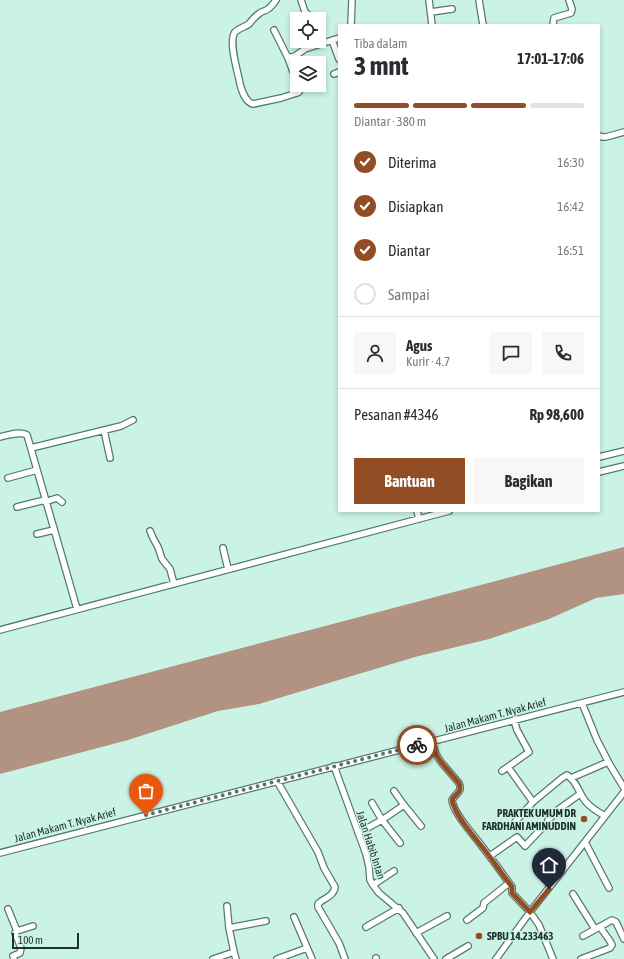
<!DOCTYPE html>
<html lang="id">
<meta charset="utf-8">
<style>
body{margin:0;font-family:"Asap Condensed",sans-serif;background:#f7f7f7;color:#2b2b33;height:100vh;display:flex;flex-direction:column;font-size:15px;white-space:nowrap}
*{box-sizing:border-box;margin:0}
p{font-size:13px;color:#7c7c81}
.icon{flex:none;width:22px;height:22px;fill:none;stroke:currentColor;stroke-width:2;stroke-linecap:round;stroke-linejoin:round}
.map{position:relative;flex:1;overflow:hidden}
.details{position:absolute;left:338px;top:24px;width:262px;height:488px;display:flex;flex-direction:column;background:#fff;border-radius:0px;box-shadow:0 2px 6px #0003}
.details>*{flex:none}
.controls{position:absolute;left:290px;top:12px;display:grid;gap:8px}
.controls a{display:grid;place-items:center;width:36px;height:36px;border-radius:0px;background:#fff;box-shadow:0 2px 6px #0003;font-size:20px}
.scale{position:absolute;left:12px;bottom:10px;width:67px;box-sizing:border-box;padding-left:4px;border:2px solid #1f2f2a;border-top:0;font-size:11px;line-height:14px;white-space:nowrap;color:#1f2f2a;-webkit-text-stroke:3px #caf3e5;paint-order:stroke}
.pin{position:absolute;display:grid;place-items:center;width:34px;height:34px;color:#fff;margin:-41px -17px;border-radius:50% 50% 50% 0;rotate:-45deg;box-shadow:0 0 4px #0007}
.pin .icon{rotate:45deg}
.courier{position:absolute;display:grid;place-items:center;width:40px;height:40px;margin:-20px;border:3px solid #934d25;border-radius:50%;background:#fff;color:#222;box-shadow:0 1px 5px #0007}
.head em{font-style:normal;font-weight:700}
.head div{display:flex;flex-direction:column-reverse}
.head{display:flex;align-items:center;justify-content:space-between;height:68px;padding:0 16px}
h1{font-size:26px;font-weight:700;line-height:30px}
.bar{display:grid;grid-template-columns:repeat(4,1fr);gap:6px 4px;align-content:center;height:48px;padding:0 16px}
.bar i{height:5px;border-radius:3px;background:#e1e1e2}
.bar .on{background:#934d25}
.bar p{grid-column:span 4}
.line{display:flex;align-items:center;gap:10px;padding:0 16px;border-top:1px solid #e1e1e2}
.line div{flex:1}
.round{display:grid;place-items:center;flex:none;width:42px;height:42px;border-radius:0px;background:#f7f7f7}
ol{padding:0 16px;list-style:none}
li{display:flex;align-items:center;gap:12px;height:44px}
li p{margin-inline-start:auto}
li .icon{padding:4px;border-radius:50%;background:#934d25;color:#fff;stroke-width:4}
li:last-child{color:#7c7c81}
li i{width:22px;height:22px;border:2px solid #e1e1e2;border-radius:50%}
.action{display:flex;gap:8px;margin-top:auto;padding:8px 16px}
.action a{flex:1;height:46px;border-radius:0px;background:#934d25;color:#fff;font-size:16px;font-weight:700;line-height:46px;text-align:center}
.action a+a{background:#f7f7f7;color:#2b2b33}
.map>svg:first-child{display:block}
</style>
<div class="map">
<svg width="624" height="959" viewBox="0 0 624 959">
<rect width="100%" height="100%" fill="#caf3e5"/>
<path fill="#b29281" d="M624 547V594L596 598 549 619 489 639 415 657 259 704 218 711 128 740 0 774V712Z"/>
<g fill="none" stroke-linecap="round" stroke-linejoin="round">
<g stroke="#547a6e" stroke-width="8">
<path id="minor" d="M276 0C274 3 271 7 268 9 266 11 262 11 260 13 255 16 252 20 249 24 245 27 239 28 235 32 228 42 238 72 240 84 242 91 245 102 253 104L281 98 297 93 299 92 298 85
M301 0 305 12 310 16
M429 0 432 25
M479 0 483 25
M431 12 452 9
M351 25 352 0
M553 25 554 18 571 13 572 9 569 0
M274 30 288 58 297 82
M332 40 339 59
M288 58 295 56 305 49 339 38
M334 74 339 72
M599 136 603 137H606L624 132
M104 430 110 458
M0 437C8 435 20 431 27 435L77 609
M31 448 121 426 133 420
M599 457 624 451
M599 472 624 466
M8 478 37 470
M45 502 57 498 62 502
M17 507 45 500
M417 511 419 519
M150 531 153 538 158 547 162 559 170 569 174 584
M37 534 54 530
M223 548 228 569
M0 630 449 511
M582 703 597 740 610 765 624 788
M432 742 436 754 441 762 459 783C463 792 456 793 452 800 453 813 473 834 481 845 491 858 500 870 509 883L512 887V893L530 912 539 925 553 959
M334 766 366 854 369 867 370 880 373 885 379 893 403 913 434 959
M508 767 533 802 562 778 567 775C577 781 579 794 586 802 591 808 598 812 605 816
M502 771 529 752 517 730 514 720
M571 778 608 762
M277 781 318 852 324 868 335 887C334 895 326 898 320 902L318 904V907L339 943 345 959
M394 791 404 805 421 826
M372 803 382 820 400 843
M548 820 559 809 580 794
M515 822 533 802
M358 833 382 820 404 805
M585 842 609 888
M0 853 624 692
M490 856 517 837 525 846 542 828
M373 885 394 871
M573 894 595 929
M227 906 229 928 234 952
M8 909 17 931
M294 917 312 959
M467 920 483 908 484 903 509 883
M366 927 399 908
M229 928 266 921
M416 933 447 916
M583 936 612 920 616 922 624 939
M14 959 13 956 20 953 21 948 15 933 17 931 33 926
M213 959 234 952 236 959
M277 959 307 948
M376 959V958
M446 959 468 946
M496 959 530 912 624 792
M581 959 610 948 612 945 610 941 600 927"/>
</g>
<use href="#minor" stroke="#fff" stroke-width="5.5"/>
</g>
<g fill="none" stroke-linecap="round" stroke-linejoin="round">
<path stroke="#5b746b" stroke-width="4" stroke-dasharray="0 7.2" d="M146 815 417 745"/>
<path stroke="#934d25" stroke-width="5" d="M417 745 432 742 436 754 441 762 459 783C464 796 449 794 453 804 458 819 470 831 479 843 490 856 499 870 509 883L512 887V893L530 912 549 889"/>
</g>
<g fill="#934d25" stroke="#caf3e5" stroke-width="1.5">
<circle cx="584" cy="819" r="4"/>
<circle cx="479" cy="936" r="4"/>
</g>
<g text-anchor="middle" dominant-baseline="central" stroke-width="3" stroke-linejoin="round" paint-order="stroke">
<g font-size="11" fill="#1f2f2a" stroke="#caf3e5">
<text transform="translate(495 715) rotate(-15)">Jalan Makam T. Nyak Arief</text>
<text transform="translate(65 825) rotate(-15)">Jalan Makam T. Nyak Arief</text>
<text transform="translate(371 845) rotate(72)">Jalan Habib Intan</text>
</g>
<g font-size="11" font-weight="bold" fill="#1f2f2a" stroke="#caf3e5" text-anchor="end">
<text x="576" y="813">PRAKTEK UMUM DR<tspan x="576" dy="13">FARDHANI AMINUDDIN</tspan></text>
<text x="487" y="936" text-anchor="start">SPBU 14.233463</text>
</g>
</g>
</svg>
<div class="controls">
<a><svg class="icon" aria-label="locate" viewBox="0 0 24 24"><circle cx="12" cy="12" r="6"/><path d="M12 2v4M12 18v4M2 12h4M18 12h4"/></svg></a>
<a><svg class="icon" aria-label="layers" viewBox="0 0 24 24"><path d="M12 4l9 5-9 5-9-5zM3 14l9 5 9-5"/></svg></a>
</div>
<div class="scale">100 m</div>
<div class="pin" style="left:146px;top:815px;background:#ea580c"><svg class="icon" aria-label="bag" viewBox="0 0 24 24"><path d="M5 8h14l-1 12H6zM9 8a3 3 0 0 1 6 0"/></svg></div>
<div class="pin" style="left:549px;top:889px;background:#1f2937"><svg class="icon" aria-label="home" viewBox="0 0 24 24"><path d="M3 11l9-7 9 7M6 9v11h12V9"/></svg></div>
<div class="courier" style="left:417px;top:745px"><svg class="icon" aria-label="bike" viewBox="0 0 24 24"><circle cx="6" cy="16" r="4"/><circle cx="18" cy="16" r="4"/><path d="M6 16l4-8h5l3 8M10 8l3 8H6M13 5h3"/></svg></div>
<section class="details">
<div class="head"><div><h1>3 mnt</h1><p>Tiba dalam</p></div><em>17:01–17:06</em></div>
<div class="bar"><i class="on"></i><i class="on"></i><i class="on"></i><i></i><p>Diantar · 380 m</p></div>
<ol>
<li><svg class="icon" aria-label="check" viewBox="0 0 24 24"><path d="M5 12l5 5 9-10"/></svg>Diterima<p>16:30</p></li>
<li><svg class="icon" aria-label="check" viewBox="0 0 24 24"><path d="M5 12l5 5 9-10"/></svg>Disiapkan<p>16:42</p></li>
<li><svg class="icon" aria-label="check" viewBox="0 0 24 24"><path d="M5 12l5 5 9-10"/></svg>Diantar<p>16:51</p></li>
<li><i></i>Sampai</li>
</ol>
<div class="line" style="height:72px"><a class="round"><svg class="icon" aria-label="person" viewBox="0 0 24 24"><circle cx="12" cy="8" r="4"/><path d="M4 21q1-7 8-7t8 7"/></svg></a><div><b>Agus</b><p>Kurir · 4.7</p></div><a class="round"><svg class="icon" aria-label="chat" viewBox="0 0 24 24"><path d="M4 5h16v11H9l-5 4z"/></svg></a><a class="round"><svg class="icon" aria-label="phone" viewBox="0 0 24 24"><path d="M5 4h4l2 5-3 2q2 4 5 5l2-3 5 2v4C11 20 4 13 5 4z"/></svg></a></div>
<div class="line" style="height:52px"><div>Pesanan #4346</div><b>Rp 98,600</b></div>
<div class="action"><a>Bantuan</a><a>Bagikan</a></div>
</section>
</div>
